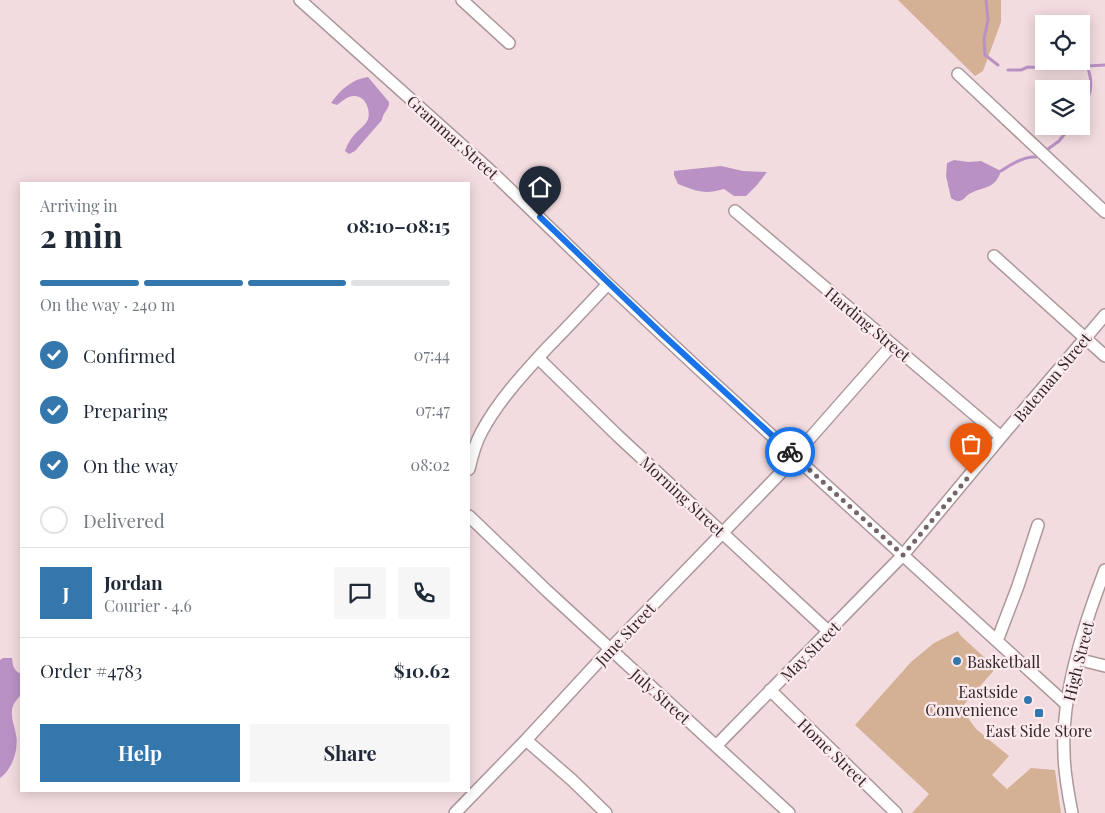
<!DOCTYPE html>
<meta charset="utf-8">
<style>
body{margin:0;font-family:"Playfair Display",serif;background:#f6f6f7;color:#1f2937;height:100vh;display:flex;flex-direction:column;font-size:19px;white-space:nowrap}
*{box-sizing:border-box;margin:0}
p{font-size:16px;color:#747a83}
.icon{flex:none;width:28px;height:28px;fill:none;stroke:currentColor;stroke-width:2;stroke-linecap:round;stroke-linejoin:round}
.map{position:relative;flex:1;overflow:hidden}
.sheet{position:absolute;left:20px;top:182px;width:450px;height:610px;display:flex;flex-direction:column;background:#fff;border-radius:0px;box-shadow:0 2px 12px #0003}
.sheet>*{flex:none}
.buttons{position:absolute;left:1035px;top:15px;display:grid;gap:10px}
.buttons a{display:grid;place-items:center;width:55px;height:55px;border-radius:0px;background:#fff;box-shadow:0 2px 12px #0003;font-size:25px}
.pin{position:absolute;display:grid;place-items:center;width:42px;height:42px;color:#fff;margin:-51px -21px;border-radius:50% 50% 50% 0;rotate:-45deg;box-shadow:0 0 5px #0007}
.pin .icon{rotate:45deg}
.courier{position:absolute;display:grid;place-items:center;width:50px;height:50px;margin:-25px;border:4px solid #1a73e8;border-radius:50%;background:#fff;color:#222;box-shadow:0 1px 6px #0007}
.overview em{font-style:normal;font-weight:700}
.overview div{display:flex;flex-direction:column-reverse}
.overview{display:flex;align-items:center;justify-content:space-between;height:85px;padding:0 20px}
h1{font-size:32px;font-weight:700;line-height:38px}
.bar{display:grid;grid-template-columns:repeat(4,1fr);gap:8px 5px;align-content:center;height:60px;padding:0 20px}
.bar i{height:6px;border-radius:4px;background:#e0e1e3}
.bar .on{background:#3477ad}
.bar p{grid-column:span 4}
.line{display:flex;align-items:center;gap:12px;padding:0 20px;border-top:1px solid #e0e1e3}
.line div{flex:1}
.round{display:grid;place-items:center;flex:none;width:52px;height:52px;border-radius:0px;background:#f6f6f7}
ol{padding:0 20px;list-style:none}
li{display:flex;align-items:center;gap:15px;height:55px}
li p{margin-inline-start:auto}
li .icon{padding:5px;border-radius:50%;background:#3477ad;color:#fff;stroke-width:4}
li:last-child{color:#747a83}
li i{width:28px;height:28px;border:2px solid #e0e1e3;border-radius:50%}
.button{display:flex;gap:10px;margin-top:auto;padding:10px 20px}
.button a{flex:1;height:58px;border-radius:0px;background:#3477ad;color:#fff;font-size:20px;font-weight:700;line-height:58px;text-align:center}
.button a+a{background:#f6f6f7;color:#1f2937}
.map>svg:first-child{display:block}
</style>
<div class="map">
<svg width="1105" height="813" viewBox="0 0 1105 813">
<rect width="100%" height="100%" fill="#f3dcdf"/>
<path fill="#d4b095" d="M898 0H1001V22L983 71 975 76Z
M958 631 961 636 996 668 961 708 976 729 1009 756 992 775 1007 789 1031 768 1055 770 1061 813H912L929 794 855 725 911 662 934 643Z"/>
<path fill="#ba91c5" d="M368 77 389 102C390 109 383 112 382 120L355 151 349 154 345 151C347 145 351 138 355 134 359 129 366 125 368 119 371 110 365 95 354 96 348 96 342 101 337 105L331 103C340 90 352 79 368 77Z
M954 160 969 162 981 161 1001 171C995 190 983 186 969 194 965 197 963 201 959 201 955 201 954 200 951 198L946 176 947 163Z
M721 166 743 171 767 172 757 185 746 196H734L724 189C703 195 697 191 678 184L674 175V171Z
M3 658H12C13 666 13 670 21 674V695C17 699 12 705 12 711 11 719 15 727 16 735 19 749 12 770 0 778V660Z"/>
<g fill="none" stroke-linecap="round" stroke-linejoin="round">
<path stroke="#ba91c5" stroke-width="3" d="M986 0 988 20 984 39 985 55 998 65
M1008 70H1021L1028 67 1047 68 1069 65 1087 66 1105 65
M1081 108C1093 95 1093 81 1087 66
M1048 149 1059 141 1071 126
M1001 171C1011 164 1024 156 1036 157"/>
<g stroke="#ac979a" stroke-width="14">
<path id="minor" d="M300 0 493 173 608 284 702 372 1066 704
M462 0 509 43
M958 74 1105 212
M735 211 1001 437
M994 256 1105 356
M538 358 618 436 829 632
M469 469C472 456 475 444 481 433 498 401 523 374 547 348 568 327 588 305 608 284
M469 516 546 590 789 813
M997 641 1018 586 1038 525
M1077 659 1105 666
M770 690 896 813
M526 740 572 780 606 813
M716 746 903 555 1001 437 1105 315
M455 813 526 740 610 649 796 457 804 445 892 345
M1072 813C1068 793 1064 772 1064 752 1061 694 1084 624 1105 570"/>
</g>
<use href="#minor" stroke="#fff" stroke-width="11"/>
</g>
<g fill="none" stroke-linecap="round" stroke-linejoin="round">
<path stroke="#746668" stroke-width="5" stroke-dasharray="0 9" d="M790 452 903 555 971 474"/>
<path stroke="#1a73e8" stroke-width="6" d="M540 217 662 334 790 452"/>
</g>
<g fill="#3477ad" stroke="#fdeaed" stroke-width="2">
<circle cx="957" cy="661" r="5"/>
<circle cx="1028" cy="700" r="5"/>
<rect x="1034" y="708" width="10" height="10" rx="2.5"/>
</g>
<g text-anchor="middle" dominant-baseline="central" stroke-width="4.5" stroke-linejoin="round" paint-order="stroke">
<g font-size="16" fill="#302728" stroke="#fdeaed">
<text transform="translate(453 137) rotate(42)">Grammar Street</text>
<text transform="translate(868 324) rotate(40)">Harding Street</text>
<text transform="translate(1052 377) rotate(-50)">Bateman Street</text>
<text transform="translate(683 496) rotate(43)">Morning Street</text>
<text transform="translate(625 634) rotate(-47)">June Street</text>
<text transform="translate(810 651) rotate(-45)">May Street</text>
<text transform="translate(1078 661) rotate(-76)">High Street</text>
<text transform="translate(661 696) rotate(42)">July Street</text>
<text transform="translate(833 752) rotate(44)">Home Street</text>
</g>
<g font-size="16" fill="#302728" stroke="#fdeaed" text-anchor="start">
<text x="967" y="661">Basketball</text>
<text x="1018" y="691" text-anchor="end">Eastside<tspan x="1018" dy="18">Convenience</tspan></text>
<text x="1039" y="730" text-anchor="middle">East Side Store</text>
</g>
</g>
</svg>
<div class="buttons">
<a><svg class="icon" aria-label="locate" viewBox="0 0 24 24"><circle cx="12" cy="12" r="6"/><path d="M12 2v4M12 18v4M2 12h4M18 12h4"/></svg></a>
<a><svg class="icon" aria-label="layers" viewBox="0 0 24 24"><path d="M12 4l9 5-9 5-9-5zM3 14l9 5 9-5"/></svg></a>
</div>
<div class="pin" style="left:971px;top:474px;background:#ea580c"><svg class="icon" aria-label="bag" viewBox="0 0 24 24"><path d="M5 8h14l-1 12H6zM9 8a3 3 0 0 1 6 0"/></svg></div>
<div class="pin" style="left:540px;top:217px;background:#1f2937"><svg class="icon" aria-label="home" viewBox="0 0 24 24"><path d="M3 11l9-7 9 7M6 9v11h12V9"/></svg></div>
<div class="courier" style="left:790px;top:452px"><svg class="icon" aria-label="bike" viewBox="0 0 24 24"><circle cx="6" cy="16" r="4"/><circle cx="18" cy="16" r="4"/><path d="M6 16l4-8h5l3 8M10 8l3 8H6M13 5h3"/></svg></div>
<section class="sheet">
<div class="overview"><div><h1>2 min</h1><p>Arriving in</p></div><em>08:10–08:15</em></div>
<div class="bar"><i class="on"></i><i class="on"></i><i class="on"></i><i></i><p>On the way · 240 m</p></div>
<ol>
<li><svg class="icon" aria-label="check" viewBox="0 0 24 24"><path d="M5 12l5 5 9-10"/></svg>Confirmed<p>07:44</p></li>
<li><svg class="icon" aria-label="check" viewBox="0 0 24 24"><path d="M5 12l5 5 9-10"/></svg>Preparing<p>07:47</p></li>
<li><svg class="icon" aria-label="check" viewBox="0 0 24 24"><path d="M5 12l5 5 9-10"/></svg>On the way<p>08:02</p></li>
<li><i></i>Delivered</li>
</ol>
<div class="line" style="height:90px"><b class="round" style="background:#3477ad;color:#fff">J</b><div><b>Jordan</b><p>Courier · 4.6</p></div><a class="round"><svg class="icon" aria-label="chat" viewBox="0 0 24 24"><path d="M4 5h16v11H9l-5 4z"/></svg></a><a class="round"><svg class="icon" aria-label="phone" viewBox="0 0 24 24"><path d="M5 4h4l2 5-3 2q2 4 5 5l2-3 5 2v4C11 20 4 13 5 4z"/></svg></a></div>
<div class="line" style="height:65px"><div>Order #4783</div><b>$10.62</b></div>
<div class="button"><a>Help</a><a>Share</a></div>
</section>
</div>
